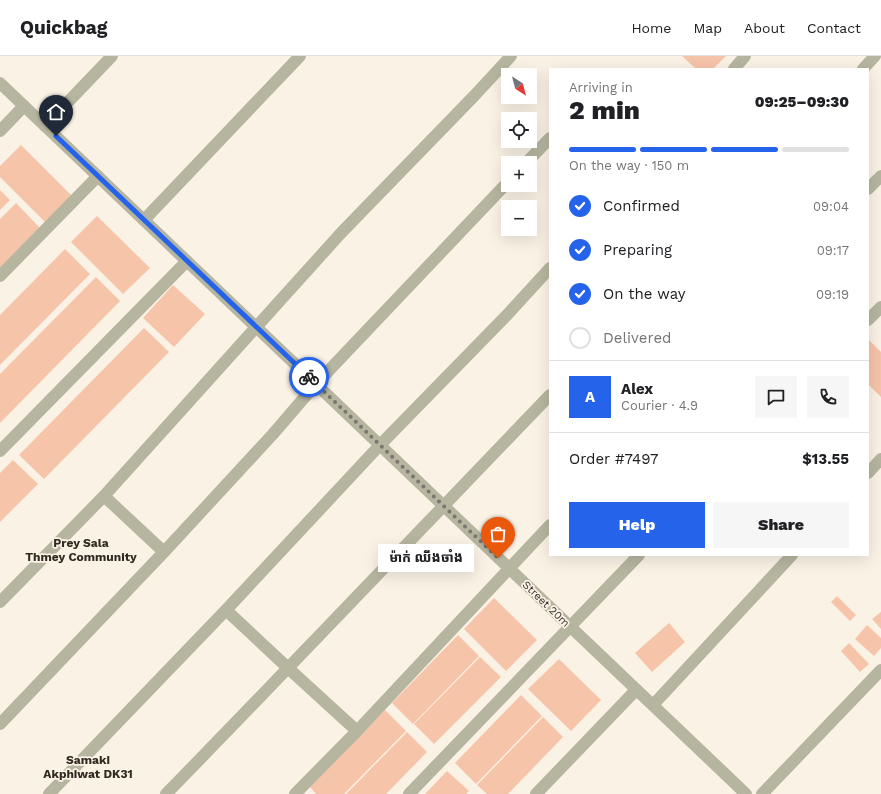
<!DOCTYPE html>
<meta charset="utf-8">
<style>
body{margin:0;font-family:"Work Sans","Noto Sans Khmer",sans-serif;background:#f6f6f6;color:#202124;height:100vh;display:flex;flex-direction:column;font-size:15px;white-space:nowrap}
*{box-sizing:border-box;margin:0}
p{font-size:13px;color:#757577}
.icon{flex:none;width:22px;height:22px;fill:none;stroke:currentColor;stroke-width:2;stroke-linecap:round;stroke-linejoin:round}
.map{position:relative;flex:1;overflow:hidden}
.panel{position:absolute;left:549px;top:12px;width:320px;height:488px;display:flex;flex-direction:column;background:#fff;border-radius:0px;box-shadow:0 4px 16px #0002}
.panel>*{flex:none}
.needle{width:26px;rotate:144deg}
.tools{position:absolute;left:501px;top:12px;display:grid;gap:8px}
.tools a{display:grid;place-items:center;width:36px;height:36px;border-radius:0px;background:#fff;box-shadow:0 4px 16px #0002;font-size:20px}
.pin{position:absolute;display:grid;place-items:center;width:34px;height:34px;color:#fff;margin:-41px -17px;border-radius:50% 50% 50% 0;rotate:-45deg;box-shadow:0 0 4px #0007}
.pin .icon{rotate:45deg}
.courier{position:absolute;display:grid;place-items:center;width:40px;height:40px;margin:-20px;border:3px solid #2563eb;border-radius:50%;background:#fff;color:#222;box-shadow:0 1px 5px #0007}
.bubble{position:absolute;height:28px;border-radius:0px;background:#fff;box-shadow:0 4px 16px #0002;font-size:13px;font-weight:800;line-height:28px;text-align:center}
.overview em{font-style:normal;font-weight:800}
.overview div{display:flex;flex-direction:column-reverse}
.overview{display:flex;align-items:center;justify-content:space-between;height:68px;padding:0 20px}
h1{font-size:26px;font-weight:800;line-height:30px}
.bar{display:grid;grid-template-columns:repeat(4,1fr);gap:6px 4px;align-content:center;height:48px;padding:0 20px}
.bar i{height:5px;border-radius:3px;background:#e0e0e0}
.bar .current{background:#2563eb}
.bar p{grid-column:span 4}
.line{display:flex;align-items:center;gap:10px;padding:0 20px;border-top:1px solid #e0e0e0}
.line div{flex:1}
.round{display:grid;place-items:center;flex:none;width:42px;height:42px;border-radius:0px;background:#f6f6f6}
ol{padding:0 20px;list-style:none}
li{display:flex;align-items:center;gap:12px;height:44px}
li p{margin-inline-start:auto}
li .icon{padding:4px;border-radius:50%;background:#2563eb;color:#fff;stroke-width:4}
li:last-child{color:#757577}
li i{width:22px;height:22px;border:2px solid #e0e0e0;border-radius:50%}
.action{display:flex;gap:8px;margin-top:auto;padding:8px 20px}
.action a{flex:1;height:46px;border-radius:0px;background:#2563eb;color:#fff;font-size:16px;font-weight:800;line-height:46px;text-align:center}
.action a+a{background:#f6f6f6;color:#202124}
header{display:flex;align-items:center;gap:24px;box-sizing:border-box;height:56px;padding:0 20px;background:#fff;border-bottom:1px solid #e0e0e0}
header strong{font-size:19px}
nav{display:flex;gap:22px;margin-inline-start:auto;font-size:14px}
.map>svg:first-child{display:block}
</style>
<header>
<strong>Quickbag</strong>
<nav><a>Home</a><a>Map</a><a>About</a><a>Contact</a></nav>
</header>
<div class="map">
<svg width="881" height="738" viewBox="0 0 881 738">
<rect width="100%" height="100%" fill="#fbf2e6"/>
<path fill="#f6c4a9" d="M682 0H726L713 13H696Z
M21 89 73 141 47 168 0 121V110Z
M0 134 10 144 0 154Z
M16 147 40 172 0 212V163Z
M97 160 150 212 123 238 71 186Z
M65 193 90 218 0 309V259Z
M96 221 120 245 0 367V318Z
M173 229 205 258 174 291 143 262Z
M144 272 169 296 44 423 19 399Z
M869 284 881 296V341L868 328V285Z
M13 404 38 428 0 466V417Z
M837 540 856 559 850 565 831 546Z
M494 542 537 584 506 615 464 573Z
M881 556V573L872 563Z
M669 567 685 586 652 616 635 597Z
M867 569 881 582V592L874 600 855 583Z
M458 579 479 600 413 668 392 647Z
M849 587 869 608 860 616 841 595Z
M480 601 501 621 434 688 414 668Z
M559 603 601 644 571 675 528 633Z
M521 639 542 660 476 728 455 707Z
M385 654 406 675 344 738H316L310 731Z
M543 661 563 681 508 738H487L477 729Z
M407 676 427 696 386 738H346Z
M447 715 469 735 466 738H425Z"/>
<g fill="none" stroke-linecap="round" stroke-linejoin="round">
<path stroke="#b6b59f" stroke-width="12" d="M734 13 745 0
M863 13 875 0
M45 70 112 0
M0 75 24 50
M526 107 550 82
M868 133 881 120
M144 164 300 0
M0 220 98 120
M868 264 881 251
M0 395 187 205
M868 417 881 403
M104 440 164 496
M0 546 104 440 341 177 475 39 511 0
M226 554 288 612 357 675
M653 649 792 499
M0 668 164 496 273 378 316 328 508 126
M49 738 226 554 380 389 507 259 550 212
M166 738C295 606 422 472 550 339
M295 738 357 675 550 469
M409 738 639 499
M536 738 636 634
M762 738 881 614"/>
<path stroke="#b6b59f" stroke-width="12" d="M0 27 746 738"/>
</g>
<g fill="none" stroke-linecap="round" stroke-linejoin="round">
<path stroke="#7c766f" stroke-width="4" stroke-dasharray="0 7.2" d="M309 321 498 502"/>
<path stroke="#2563eb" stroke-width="5" d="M56 80 309 321"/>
</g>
<g text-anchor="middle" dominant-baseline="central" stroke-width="3.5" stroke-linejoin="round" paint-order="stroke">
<g font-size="11" fill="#37332f" stroke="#fbf2e6">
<text transform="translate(546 548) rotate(44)">Street 20m</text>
</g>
<g font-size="12" font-weight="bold" fill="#312a21" stroke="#fbf2e6">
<text x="81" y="487">Prey Sala<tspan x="81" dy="14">Thmey Community</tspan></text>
<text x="88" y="704">Samaki<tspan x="88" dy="14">Akphiwat DK31</tspan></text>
</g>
</g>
</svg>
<div class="tools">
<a><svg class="needle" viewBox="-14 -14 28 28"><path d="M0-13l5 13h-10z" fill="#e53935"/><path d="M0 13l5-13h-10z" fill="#757577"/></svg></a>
<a><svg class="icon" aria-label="locate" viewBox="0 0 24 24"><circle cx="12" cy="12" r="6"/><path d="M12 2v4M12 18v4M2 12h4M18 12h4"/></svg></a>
<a>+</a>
<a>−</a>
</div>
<div class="pin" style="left:498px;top:502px;background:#ea580c"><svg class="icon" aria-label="bag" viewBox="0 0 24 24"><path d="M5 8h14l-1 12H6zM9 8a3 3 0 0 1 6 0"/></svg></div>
<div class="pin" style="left:56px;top:80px;background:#1f2937"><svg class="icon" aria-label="home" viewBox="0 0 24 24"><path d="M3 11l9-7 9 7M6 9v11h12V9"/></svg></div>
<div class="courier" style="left:309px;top:321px"><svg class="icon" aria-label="bike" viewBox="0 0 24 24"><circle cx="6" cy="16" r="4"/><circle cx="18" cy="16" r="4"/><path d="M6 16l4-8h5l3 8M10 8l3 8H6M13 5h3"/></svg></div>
<div class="bubble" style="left:378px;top:488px;width:96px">ម៉ាក់ ឈីងចាំង</div>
<section class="panel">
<div class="overview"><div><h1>2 min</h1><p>Arriving in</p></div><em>09:25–09:30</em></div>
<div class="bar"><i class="current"></i><i class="current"></i><i class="current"></i><i></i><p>On the way · 150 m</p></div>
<ol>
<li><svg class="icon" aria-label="check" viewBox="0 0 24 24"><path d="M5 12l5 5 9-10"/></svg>Confirmed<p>09:04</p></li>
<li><svg class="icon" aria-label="check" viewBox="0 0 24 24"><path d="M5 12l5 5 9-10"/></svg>Preparing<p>09:17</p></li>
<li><svg class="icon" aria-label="check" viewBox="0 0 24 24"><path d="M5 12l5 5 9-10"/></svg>On the way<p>09:19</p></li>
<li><i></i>Delivered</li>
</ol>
<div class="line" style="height:72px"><b class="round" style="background:#2563eb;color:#fff">A</b><div><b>Alex</b><p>Courier · 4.9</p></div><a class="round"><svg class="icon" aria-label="chat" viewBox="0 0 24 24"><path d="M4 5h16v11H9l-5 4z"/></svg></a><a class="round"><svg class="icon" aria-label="phone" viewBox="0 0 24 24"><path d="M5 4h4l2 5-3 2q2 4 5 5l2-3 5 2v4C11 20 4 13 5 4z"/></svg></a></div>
<div class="line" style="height:52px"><div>Order #7497</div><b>$13.55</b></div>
<div class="action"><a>Help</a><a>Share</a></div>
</section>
</div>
